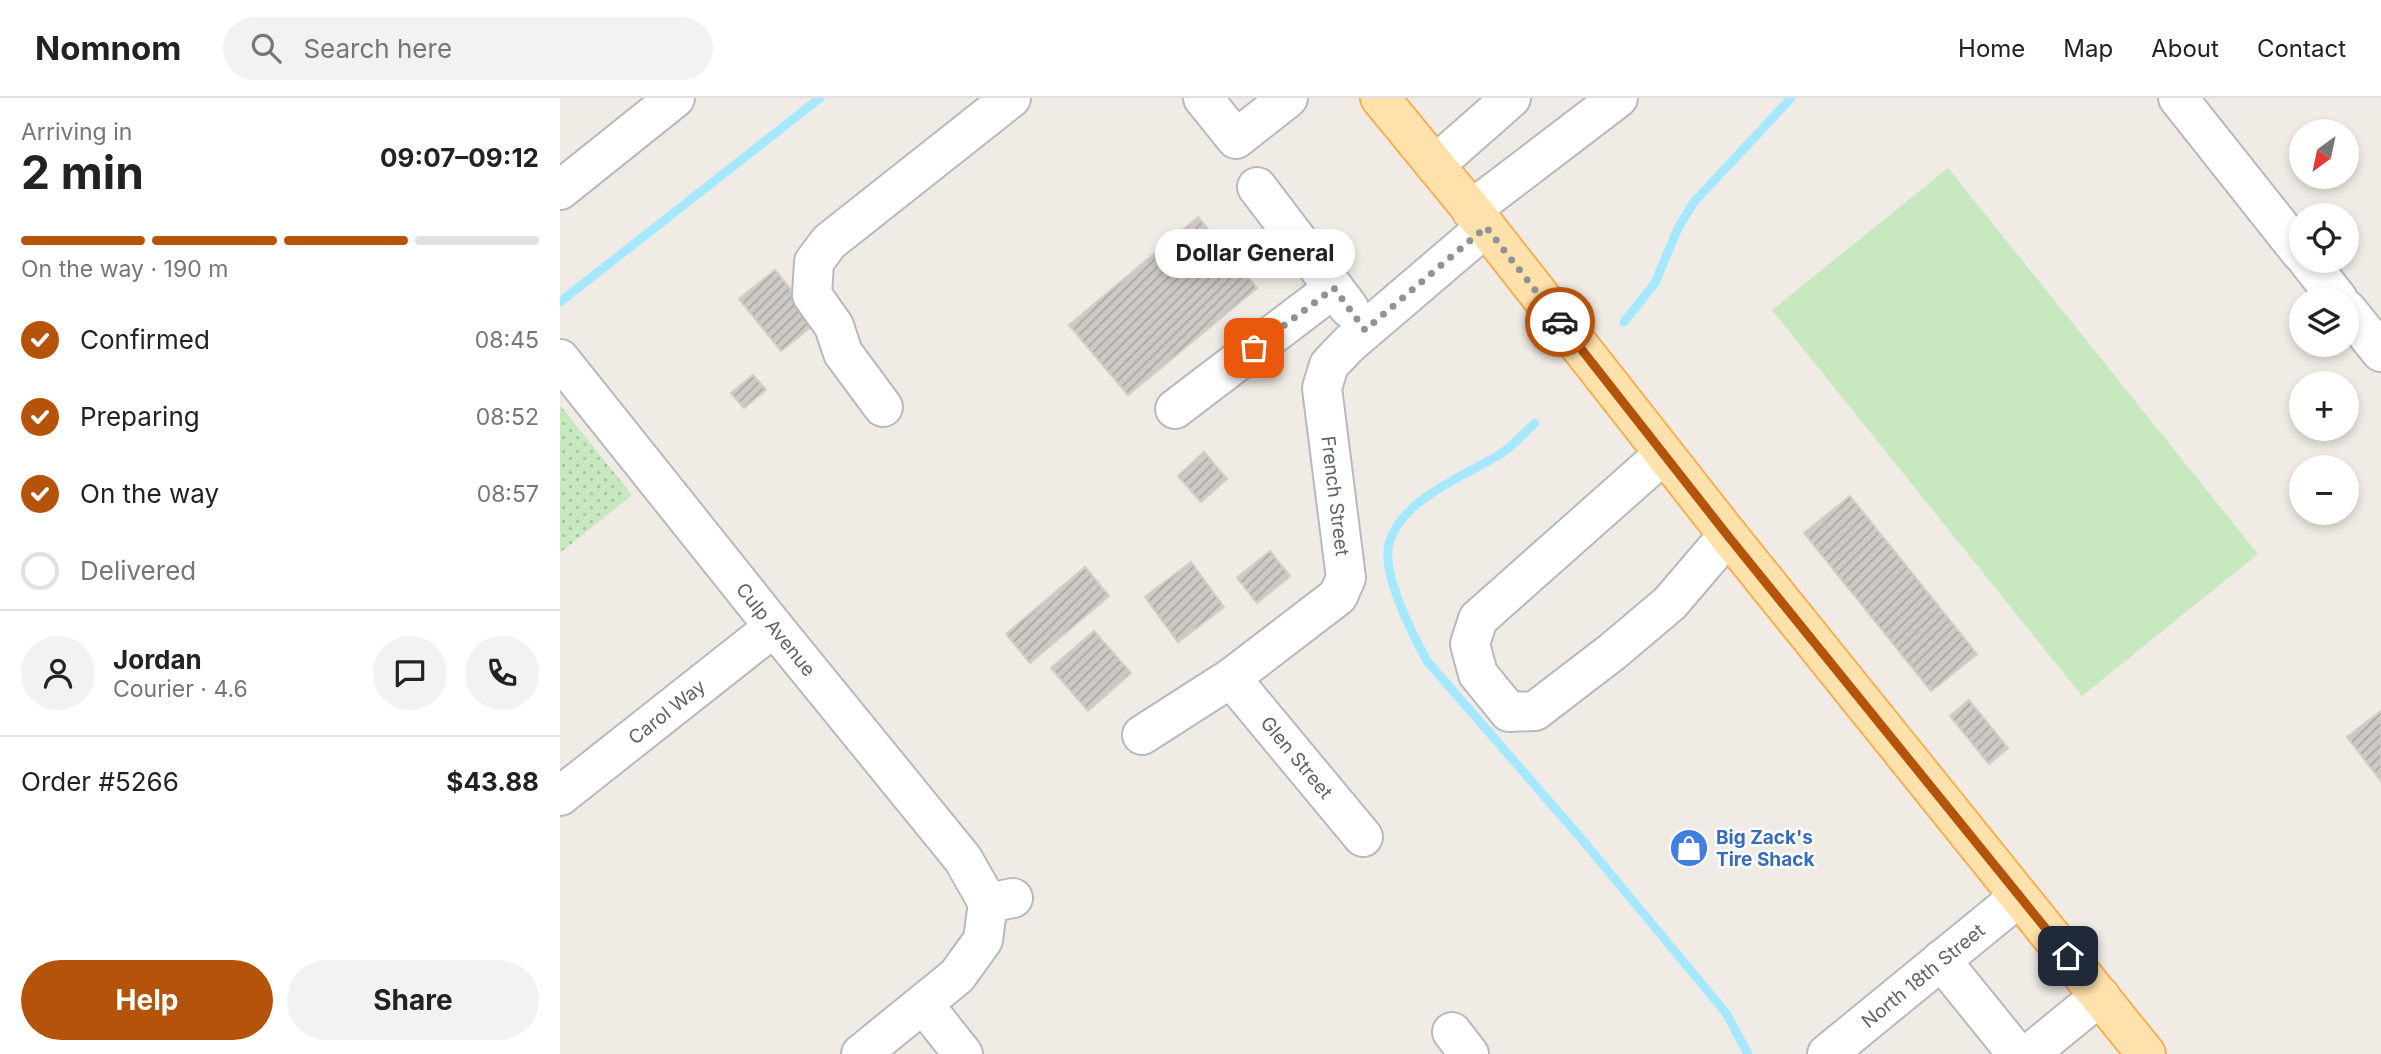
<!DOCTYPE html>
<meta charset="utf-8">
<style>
body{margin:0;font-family:Inter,sans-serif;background:#f2f2f2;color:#222;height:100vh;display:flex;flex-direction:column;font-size:26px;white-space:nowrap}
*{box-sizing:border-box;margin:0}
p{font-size:23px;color:#767676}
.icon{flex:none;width:38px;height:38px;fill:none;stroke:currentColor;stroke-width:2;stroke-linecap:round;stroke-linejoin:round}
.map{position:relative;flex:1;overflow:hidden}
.panel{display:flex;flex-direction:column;background:#fff;width:560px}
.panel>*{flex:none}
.needle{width:46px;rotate:213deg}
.tools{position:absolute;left:1729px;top:21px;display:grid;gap:14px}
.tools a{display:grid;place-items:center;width:70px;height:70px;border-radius:50%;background:#fff;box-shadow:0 4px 10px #0003;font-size:35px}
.pin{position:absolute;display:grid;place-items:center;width:60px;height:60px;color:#fff;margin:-30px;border-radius:14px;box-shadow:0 4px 10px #0006}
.courier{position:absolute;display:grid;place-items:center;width:70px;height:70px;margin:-35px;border:5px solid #b45309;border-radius:50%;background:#fff;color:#222;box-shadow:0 2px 9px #0007}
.bubble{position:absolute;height:49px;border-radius:24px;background:#fff;box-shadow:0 4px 10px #0003;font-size:23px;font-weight:700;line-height:49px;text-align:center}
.headline em{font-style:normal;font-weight:700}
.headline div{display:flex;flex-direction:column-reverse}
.headline{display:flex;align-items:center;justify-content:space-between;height:119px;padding:0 21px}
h1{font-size:46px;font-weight:700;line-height:52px}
.bar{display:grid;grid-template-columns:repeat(4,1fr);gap:10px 7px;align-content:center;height:84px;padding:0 21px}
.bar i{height:9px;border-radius:5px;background:#e0e0e0}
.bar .selected{background:#b45309}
.bar p{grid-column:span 4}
.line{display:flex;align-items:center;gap:18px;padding:0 21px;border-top:2px solid #e0e0e0}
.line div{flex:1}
.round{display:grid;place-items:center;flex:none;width:74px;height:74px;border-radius:37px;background:#f2f2f2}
ol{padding:0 21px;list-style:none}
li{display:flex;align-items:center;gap:21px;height:77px}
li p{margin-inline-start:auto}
li .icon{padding:7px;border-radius:50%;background:#b45309;color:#fff;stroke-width:4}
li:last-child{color:#767676}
li i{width:38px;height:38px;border:4px solid #e0e0e0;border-radius:50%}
.action{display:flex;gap:14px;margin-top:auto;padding:14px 21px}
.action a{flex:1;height:80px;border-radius:42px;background:#b45309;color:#fff;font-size:28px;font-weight:700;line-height:80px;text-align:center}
.action a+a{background:#f2f2f2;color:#222}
header{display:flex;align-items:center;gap:42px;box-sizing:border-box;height:98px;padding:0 35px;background:#fff;border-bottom:2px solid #e0e0e0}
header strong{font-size:33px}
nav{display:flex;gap:38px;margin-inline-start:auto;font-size:24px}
.search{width:490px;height:63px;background:#f2f2f2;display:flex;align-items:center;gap:18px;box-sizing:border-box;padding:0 24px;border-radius:38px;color:#767676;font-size:26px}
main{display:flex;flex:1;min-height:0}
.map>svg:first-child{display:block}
</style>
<header>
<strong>Nomnom</strong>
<div class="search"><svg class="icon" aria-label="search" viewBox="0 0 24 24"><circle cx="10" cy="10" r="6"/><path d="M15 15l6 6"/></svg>Search here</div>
<nav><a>Home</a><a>Map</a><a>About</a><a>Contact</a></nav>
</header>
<main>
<section class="panel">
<div class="headline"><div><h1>2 min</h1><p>Arriving in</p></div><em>09:07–09:12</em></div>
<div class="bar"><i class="selected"></i><i class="selected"></i><i class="selected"></i><i></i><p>On the way · 190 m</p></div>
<ol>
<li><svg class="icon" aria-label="check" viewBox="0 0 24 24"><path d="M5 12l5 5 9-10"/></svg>Confirmed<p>08:45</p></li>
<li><svg class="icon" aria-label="check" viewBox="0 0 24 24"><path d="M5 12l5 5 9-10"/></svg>Preparing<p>08:52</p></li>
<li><svg class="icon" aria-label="check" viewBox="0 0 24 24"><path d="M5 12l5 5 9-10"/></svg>On the way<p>08:57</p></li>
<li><i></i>Delivered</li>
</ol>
<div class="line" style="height:126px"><a class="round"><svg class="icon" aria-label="person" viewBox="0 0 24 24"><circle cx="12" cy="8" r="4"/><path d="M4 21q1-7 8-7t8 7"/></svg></a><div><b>Jordan</b><p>Courier · 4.6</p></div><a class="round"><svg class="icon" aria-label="chat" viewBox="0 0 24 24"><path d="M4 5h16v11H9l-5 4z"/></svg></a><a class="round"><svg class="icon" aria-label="phone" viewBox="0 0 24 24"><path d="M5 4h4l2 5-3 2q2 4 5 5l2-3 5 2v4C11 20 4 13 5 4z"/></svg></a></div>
<div class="line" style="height:91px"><div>Order #5266</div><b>$43.88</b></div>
<div class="action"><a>Help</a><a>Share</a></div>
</section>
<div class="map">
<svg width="1821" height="956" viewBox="0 0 1821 956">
<defs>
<pattern id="grass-dots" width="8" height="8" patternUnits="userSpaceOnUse" patternTransform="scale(1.75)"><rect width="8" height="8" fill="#c8e9c0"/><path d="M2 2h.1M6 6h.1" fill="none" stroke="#a6c0a0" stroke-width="1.8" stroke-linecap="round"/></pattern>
<pattern id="building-hatch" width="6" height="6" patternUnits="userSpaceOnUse" patternTransform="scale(1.75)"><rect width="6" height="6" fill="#cdc9c4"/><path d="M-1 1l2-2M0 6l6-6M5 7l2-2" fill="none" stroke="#aaa7a3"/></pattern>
</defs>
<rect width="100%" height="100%" fill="#f0ece5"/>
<path fill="url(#grass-dots)" d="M0 307 72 397 0 455Z"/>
<path fill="#c8e9c0" d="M1388 70 1698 456 1522 598 1212 212Z"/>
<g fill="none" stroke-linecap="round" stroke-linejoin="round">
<path stroke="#a6e8ff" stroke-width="9" d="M0 204 260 0
M1064 224 1095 185 1118 130 1134 104 1231 0
M975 325C964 335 952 349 939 357 904 378 840 402 829 446 821 475 853 537 867 563L1020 739 1166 915 1188 956"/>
</g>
<path fill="url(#building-hatch)" stroke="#d5ccc3" stroke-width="2" d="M638 119 697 190 568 297 509 227Z
M215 172 257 224 221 253 179 201Z
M193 277 206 292 184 310 171 295Z
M644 354 667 381 641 404 618 378Z
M1290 398 1417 556 1371 593 1244 435Z
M710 453 730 478 697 505 677 480Z
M631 464 664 509 618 544 585 499Z
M525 469 549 498 470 565 446 536Z
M534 533 571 575 528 613 491 570Z
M1409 602 1448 650 1429 666 1390 618Z
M1821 613V683L1787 639Z"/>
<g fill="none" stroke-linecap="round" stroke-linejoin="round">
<g stroke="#b6b9bd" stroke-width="42">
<g id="minor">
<path d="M643 0 676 41 728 0"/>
<path d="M1618 0 1741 155"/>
<path d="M875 67 951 0"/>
<path d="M697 89 789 210"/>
<path d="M0 92 115 0"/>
<path d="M911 112 1058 0"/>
<path d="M1748 163 1778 201"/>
<path d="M1787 212 1821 254"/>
<path id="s1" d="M0 261 214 529 403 761 428 805"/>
<path d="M323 309 283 255 274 228 252 197 254 164 269 144 451 0"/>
<path d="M615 311 774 190"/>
<path d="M1104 356 918 521 910 546 918 576 949 614 975 613 1052 554 1110 505 1168 437"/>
<path id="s2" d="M671 580 803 739"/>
<path d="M582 637 671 580 778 498 786 480 762 290 769 267 789 246 926 129"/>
<path id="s3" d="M0 698 214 529"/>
<path d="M1381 862 1457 956"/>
<path d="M364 907 403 956"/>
<path d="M892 934 909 956"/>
<path d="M301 956 397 878 423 842 428 805 453 800"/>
<path id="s4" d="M1267 956 1459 799"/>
<path d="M1469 956 1540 898"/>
</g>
</g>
<g stroke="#faae54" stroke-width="42">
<path id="major" d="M820 0 926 129 1168 437 1586 956"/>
</g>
<use href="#minor" stroke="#fff" stroke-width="38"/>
<use href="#major" stroke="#ffe2ab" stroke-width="38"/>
</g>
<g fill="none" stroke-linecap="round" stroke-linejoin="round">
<path stroke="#909393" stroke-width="7" stroke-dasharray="0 12.6" d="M694 250 774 190 805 232 926 129 1000 224"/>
<path stroke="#b45309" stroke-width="9" d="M1000 224 1168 438 1508 858"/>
</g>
<defs>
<g id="shop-disc" transform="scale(2.0125)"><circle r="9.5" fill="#3f7fe0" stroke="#fff"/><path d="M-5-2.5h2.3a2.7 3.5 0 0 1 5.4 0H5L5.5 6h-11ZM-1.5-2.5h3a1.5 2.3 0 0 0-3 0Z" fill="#fff"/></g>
</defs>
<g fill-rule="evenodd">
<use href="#shop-disc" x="1129" y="750"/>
</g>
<g text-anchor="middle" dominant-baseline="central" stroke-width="5" stroke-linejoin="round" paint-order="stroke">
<g font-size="19" fill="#5d6367" stroke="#fff">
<text transform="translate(775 398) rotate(83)">French Street</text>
<text stroke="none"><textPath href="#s1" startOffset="346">Culp Avenue</textPath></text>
<text stroke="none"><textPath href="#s3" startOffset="136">Carol Way</textPath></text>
<text stroke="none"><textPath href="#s2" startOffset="103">Glen Street</textPath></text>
<text stroke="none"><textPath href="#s4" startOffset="124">North 18th Street</textPath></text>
</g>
<g font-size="19" font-weight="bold" fill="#366cbe" stroke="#fff" text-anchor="start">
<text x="1156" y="739">Big Zack's<tspan x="1156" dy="22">Tire Shack</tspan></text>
</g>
</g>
</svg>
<div class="tools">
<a><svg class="needle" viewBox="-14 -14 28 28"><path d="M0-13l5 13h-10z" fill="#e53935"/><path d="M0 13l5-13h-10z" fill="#767676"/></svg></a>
<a><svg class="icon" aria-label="locate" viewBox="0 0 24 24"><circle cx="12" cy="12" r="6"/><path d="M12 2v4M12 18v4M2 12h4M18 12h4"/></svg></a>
<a><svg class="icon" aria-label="layers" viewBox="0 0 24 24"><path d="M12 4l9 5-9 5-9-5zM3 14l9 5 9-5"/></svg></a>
<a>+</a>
<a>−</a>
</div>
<div class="pin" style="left:694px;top:250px;background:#ea580c"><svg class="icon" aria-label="bag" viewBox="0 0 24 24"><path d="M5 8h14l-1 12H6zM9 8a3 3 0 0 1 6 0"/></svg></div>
<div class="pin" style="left:1508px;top:858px;background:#1f2937"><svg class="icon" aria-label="home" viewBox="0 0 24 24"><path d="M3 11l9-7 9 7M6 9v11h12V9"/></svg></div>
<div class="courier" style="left:1000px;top:224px"><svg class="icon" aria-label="car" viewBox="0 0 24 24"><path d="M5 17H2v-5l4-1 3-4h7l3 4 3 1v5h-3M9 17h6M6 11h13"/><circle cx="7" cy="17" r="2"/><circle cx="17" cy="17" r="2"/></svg></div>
<div class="bubble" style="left:595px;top:131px;width:200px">Dollar General</div>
</div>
</main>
